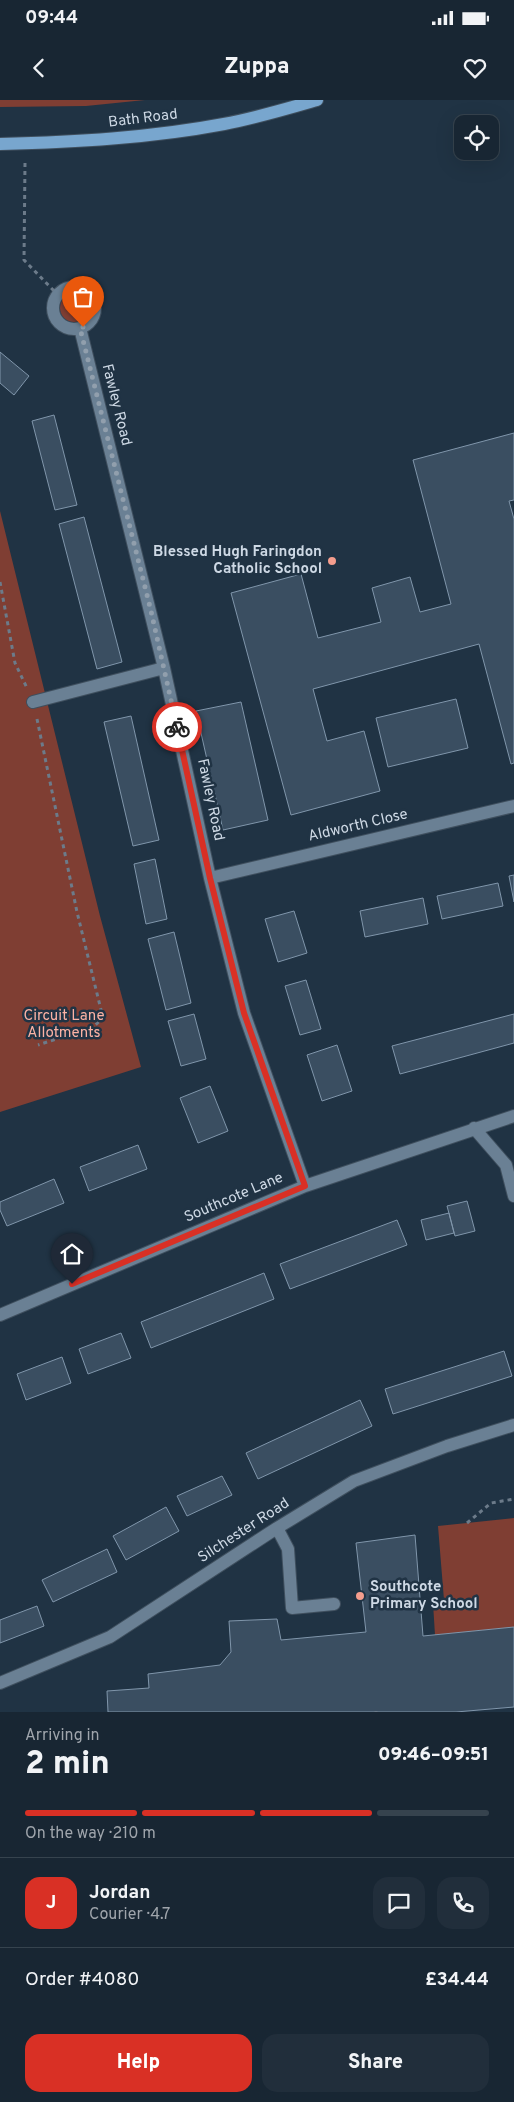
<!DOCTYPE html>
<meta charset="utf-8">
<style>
body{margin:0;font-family:Overpass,sans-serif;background:#212e3b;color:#f1f3f6;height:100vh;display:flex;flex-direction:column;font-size:19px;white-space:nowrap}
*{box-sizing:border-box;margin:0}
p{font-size:16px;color:#9fa5ac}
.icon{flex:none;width:28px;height:28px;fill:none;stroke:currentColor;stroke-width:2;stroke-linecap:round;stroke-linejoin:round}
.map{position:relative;height:1612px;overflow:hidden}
.drawer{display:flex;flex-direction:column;background:#182633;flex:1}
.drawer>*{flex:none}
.fabs{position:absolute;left:454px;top:15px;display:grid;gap:10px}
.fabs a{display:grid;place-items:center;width:45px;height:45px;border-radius:10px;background:#182633;box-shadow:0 5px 20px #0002,0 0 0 1px #36434e;font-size:25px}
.pin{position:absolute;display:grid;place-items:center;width:42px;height:42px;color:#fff;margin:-51px -21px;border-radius:50% 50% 50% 0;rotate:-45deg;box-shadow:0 0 5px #0007}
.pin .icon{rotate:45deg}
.courier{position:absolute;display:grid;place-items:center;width:50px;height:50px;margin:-25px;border:4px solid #d93025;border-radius:50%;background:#fff;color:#222;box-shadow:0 1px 6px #0007}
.head em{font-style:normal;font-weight:800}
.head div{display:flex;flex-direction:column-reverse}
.head{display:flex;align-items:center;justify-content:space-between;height:85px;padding:0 25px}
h1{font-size:32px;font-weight:800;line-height:38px}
.bar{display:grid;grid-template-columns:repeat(4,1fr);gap:8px 5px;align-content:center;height:60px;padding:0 25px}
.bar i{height:6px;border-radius:4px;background:#36434e}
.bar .selected{background:#d93025}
.bar p{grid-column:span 4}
.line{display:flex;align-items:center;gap:12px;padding:0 25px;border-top:1px solid #36434e}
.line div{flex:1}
.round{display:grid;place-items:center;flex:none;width:52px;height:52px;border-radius:15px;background:#212e3b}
.action{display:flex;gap:10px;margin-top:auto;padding:10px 25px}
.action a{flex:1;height:58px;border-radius:15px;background:#d93025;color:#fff;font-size:20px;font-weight:800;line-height:58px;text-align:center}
.action a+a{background:#212e3b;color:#f1f3f6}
.status{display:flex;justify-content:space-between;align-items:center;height:35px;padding:0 25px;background:#182633;direction:ltr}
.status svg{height:14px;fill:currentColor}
header{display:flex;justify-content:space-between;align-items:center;height:65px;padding:0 25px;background:#182633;font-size:22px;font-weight:800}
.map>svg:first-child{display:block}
</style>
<div class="status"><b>09:44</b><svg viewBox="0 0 49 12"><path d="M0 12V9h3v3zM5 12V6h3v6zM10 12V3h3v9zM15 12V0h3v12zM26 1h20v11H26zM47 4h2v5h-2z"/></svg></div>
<header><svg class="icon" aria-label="back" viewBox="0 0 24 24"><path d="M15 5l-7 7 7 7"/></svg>Zuppa<svg class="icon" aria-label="heart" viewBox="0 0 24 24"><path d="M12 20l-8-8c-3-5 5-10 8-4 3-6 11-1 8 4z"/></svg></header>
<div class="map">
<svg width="514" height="1612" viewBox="0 0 514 1612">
<rect width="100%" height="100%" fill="#203344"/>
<path fill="#7f3e33" d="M0 0H145L86 6 0 7Z
M60 208a14 14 0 1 1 28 0a14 14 0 1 1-28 0Z
M0 411 100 816 141 967 0 1012Z
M514 1418V1527L435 1535 433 1503 444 1500 438 1426Z"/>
<path fill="#3a4e61" stroke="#8096ab" d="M0 252 29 276 14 295 0 283Z
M54 315 77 405 55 410 32 321Z
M514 333V400L509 401 514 419V663L511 664 479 544 313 589 327 641 364 631 380 691 291 715 231 493 301 474 318 538 381 522 372 488 410 477 420 512 451 504 413 360Z
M84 417 122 562 97 569 59 424Z
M456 599 468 648 388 667 376 618Z
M241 602 268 720 223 730 196 611Z
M131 616 159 740 133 746 104 622Z
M155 759 167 819 146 824 134 764Z
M514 775V802L509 776Z
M498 783 503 806 442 819 437 796Z
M423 798 428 824 365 837 360 811Z
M294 811 307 853 278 862 265 819Z
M174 832 191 903 166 910 148 839Z
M306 880 321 929 300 935 285 886Z
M194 914 206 959 181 966 168 921Z
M514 914V943L400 974 392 946Z
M337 945 352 991 322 1001 307 955Z
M210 986 228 1031 198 1043 180 998Z
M138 1045 147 1069 89 1091 80 1067Z
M54 1079 64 1103 7 1126 0 1110V1102Z
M467 1101 475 1131 455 1136 447 1106Z
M449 1113 454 1133 426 1140 421 1120Z
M397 1120 407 1145 290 1189 280 1164Z
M264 1173 274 1199 151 1248 141 1222Z
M121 1233 131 1258 88 1274 79 1249Z
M504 1251 512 1276 393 1314 385 1289Z
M62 1257 71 1283 26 1300 17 1274Z
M360 1300 372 1326 258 1379 246 1353Z
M222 1376 232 1395 187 1416 177 1396Z
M166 1407 179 1431 126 1460 113 1436Z
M415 1435 423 1536 514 1527V1607L456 1612H108L107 1591 149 1588 148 1574 220 1565 231 1552 229 1521 277 1519 281 1540 366 1532 356 1443Z
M107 1449 117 1472 53 1502 42 1480Z
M37 1506 44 1526 0 1543V1520Z"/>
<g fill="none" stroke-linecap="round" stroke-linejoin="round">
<g stroke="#3f4f5e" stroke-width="14">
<path id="minor" d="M53 208a21 21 0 1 1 42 0a21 21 0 1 1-42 0Z
M80 228 164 568 210 778 244 913 305 1086
M33 602 164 568
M210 778 514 706
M474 1028 506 1065 514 1096
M0 1215 305 1086 514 1016
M277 1428 288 1449 292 1508 334 1504
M0 1583 110 1537 277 1428 354 1381 447 1346 514 1325"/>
</g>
<g stroke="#3f4f5e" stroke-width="14">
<path id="major" d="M0 44C75 42 150 38 224 24 256 18 286 9 317 0"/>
</g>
<path stroke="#6c7b8a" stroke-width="3" stroke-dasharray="4 4" stroke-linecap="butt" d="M25 63 24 160 57 194
M0 482 15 563 27 588
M37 619 77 812 103 918 93 927 38 945
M467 1423 491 1403 514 1399
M376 1611V1612"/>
<use href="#minor" stroke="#6a8094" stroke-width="12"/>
<use href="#major" stroke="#78a6ce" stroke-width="12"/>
</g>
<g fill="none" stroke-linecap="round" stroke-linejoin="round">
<path stroke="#919fad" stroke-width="5" stroke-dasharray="0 9" d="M83 227 80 228 151 511 177 627"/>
<path stroke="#d93025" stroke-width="6" d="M72 1184 305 1086 244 913 210 778 177 627"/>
</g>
<g fill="#f49d8d" stroke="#203344" stroke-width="2">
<circle cx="332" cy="461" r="5"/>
<circle cx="360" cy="1496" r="5"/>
</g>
<g text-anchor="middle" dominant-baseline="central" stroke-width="5" stroke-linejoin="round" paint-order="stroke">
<g font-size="15" fill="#ced9e5" stroke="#203344">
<text transform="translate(143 19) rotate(-7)">Bath Road</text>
<text transform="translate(116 305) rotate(76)">Fawley Road</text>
<text transform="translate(210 700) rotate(78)">Fawley Road</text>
<text transform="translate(358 726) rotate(-13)">Aldworth Close</text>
<text transform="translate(234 1098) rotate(-23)">Southcote Lane</text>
<text transform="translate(244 1431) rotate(-33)">Silchester Road</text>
</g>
<g font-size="15" font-weight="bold" fill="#ced9e5" stroke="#203344" text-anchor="end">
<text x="322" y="452">Blessed Hugh Faringdon<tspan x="322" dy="17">Catholic School</tspan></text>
<text x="370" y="1487" text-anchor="start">Southcote<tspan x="370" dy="17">Primary School</tspan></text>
</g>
<g font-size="15" fill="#fcb2a4" stroke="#203344">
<text x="64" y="916">Circuit Lane<tspan x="64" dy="17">Allotments</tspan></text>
</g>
</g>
</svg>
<div class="fabs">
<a><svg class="icon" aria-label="locate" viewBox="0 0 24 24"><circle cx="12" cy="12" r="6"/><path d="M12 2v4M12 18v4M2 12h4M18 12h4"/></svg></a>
</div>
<div class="pin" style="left:83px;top:227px;background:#ea580c"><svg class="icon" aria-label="bag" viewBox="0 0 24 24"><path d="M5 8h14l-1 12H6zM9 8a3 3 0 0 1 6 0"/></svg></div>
<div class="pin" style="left:72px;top:1184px;background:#1f2937"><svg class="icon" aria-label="home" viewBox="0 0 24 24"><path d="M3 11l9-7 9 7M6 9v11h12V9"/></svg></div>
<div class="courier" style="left:177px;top:627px"><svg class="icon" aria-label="bike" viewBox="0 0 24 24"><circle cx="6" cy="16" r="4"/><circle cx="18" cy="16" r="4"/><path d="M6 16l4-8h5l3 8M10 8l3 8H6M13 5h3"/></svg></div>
</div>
<section class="drawer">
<div class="head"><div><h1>2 min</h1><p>Arriving in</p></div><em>09:46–09:51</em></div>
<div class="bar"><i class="selected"></i><i class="selected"></i><i class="selected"></i><i></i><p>On the way · 210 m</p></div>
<div class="line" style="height:90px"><b class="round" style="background:#d93025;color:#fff">J</b><div><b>Jordan</b><p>Courier · 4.7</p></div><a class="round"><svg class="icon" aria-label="chat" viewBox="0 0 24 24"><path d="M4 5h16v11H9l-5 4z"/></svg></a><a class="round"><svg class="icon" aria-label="phone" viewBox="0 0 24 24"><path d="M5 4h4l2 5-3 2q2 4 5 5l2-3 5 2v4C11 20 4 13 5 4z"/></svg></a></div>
<div class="line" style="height:65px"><div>Order #4080</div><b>£34.44</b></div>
<div class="action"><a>Help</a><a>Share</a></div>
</section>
